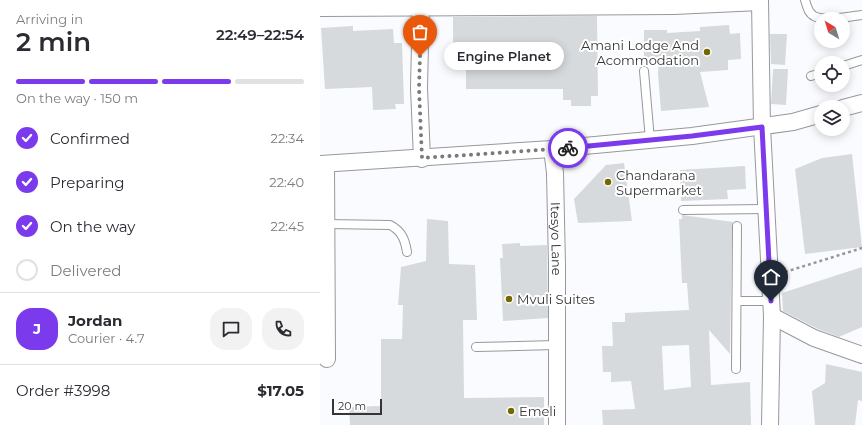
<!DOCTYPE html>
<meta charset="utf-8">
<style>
body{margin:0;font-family:Montserrat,sans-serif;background:#f2f2f3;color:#2b2b33;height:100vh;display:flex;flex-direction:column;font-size:15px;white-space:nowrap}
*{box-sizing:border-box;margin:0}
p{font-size:13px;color:#7c7c81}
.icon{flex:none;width:22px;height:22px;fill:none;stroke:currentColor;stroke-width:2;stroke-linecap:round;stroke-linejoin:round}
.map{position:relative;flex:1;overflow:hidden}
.panel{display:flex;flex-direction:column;background:#fff;width:320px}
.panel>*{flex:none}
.needle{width:26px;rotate:322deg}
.controls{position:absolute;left:494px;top:12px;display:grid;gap:8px}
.controls a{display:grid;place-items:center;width:36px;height:36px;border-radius:50%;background:#fff;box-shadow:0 2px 10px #0003;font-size:20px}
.scale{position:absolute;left:12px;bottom:10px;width:50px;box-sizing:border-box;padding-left:4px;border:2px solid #353537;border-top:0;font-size:11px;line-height:14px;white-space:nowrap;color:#353537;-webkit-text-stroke:3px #fff;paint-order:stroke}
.pin{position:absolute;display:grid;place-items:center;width:34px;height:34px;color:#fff;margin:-41px -17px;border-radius:50% 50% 50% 0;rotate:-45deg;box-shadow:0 0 4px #0007}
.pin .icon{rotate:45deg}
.courier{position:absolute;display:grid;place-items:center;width:40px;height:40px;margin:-20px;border:3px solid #7c3aed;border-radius:50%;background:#fff;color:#222;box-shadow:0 1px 5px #0007}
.bubble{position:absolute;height:28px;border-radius:14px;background:#fff;box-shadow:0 2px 10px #0003;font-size:13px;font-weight:600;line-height:28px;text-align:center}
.head em{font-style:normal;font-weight:600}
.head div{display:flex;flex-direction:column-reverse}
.head{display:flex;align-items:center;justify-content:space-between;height:68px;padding:0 16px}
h1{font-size:26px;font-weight:600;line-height:30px}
.bar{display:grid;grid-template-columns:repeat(4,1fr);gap:6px 4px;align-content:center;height:48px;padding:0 16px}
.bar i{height:5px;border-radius:3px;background:#e1e1e2}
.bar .active{background:#7c3aed}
.bar p{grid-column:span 4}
.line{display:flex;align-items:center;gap:10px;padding:0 16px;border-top:1px solid #e1e1e2}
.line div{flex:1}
.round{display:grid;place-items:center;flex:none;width:42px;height:42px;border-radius:16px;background:#f2f2f3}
ol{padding:0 16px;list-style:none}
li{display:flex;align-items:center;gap:12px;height:44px}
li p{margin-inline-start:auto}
li .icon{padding:4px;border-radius:50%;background:#7c3aed;color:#fff;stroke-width:4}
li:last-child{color:#7c7c81}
li i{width:22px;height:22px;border:2px solid #e1e1e2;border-radius:50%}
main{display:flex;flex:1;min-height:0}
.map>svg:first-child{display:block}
</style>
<main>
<section class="panel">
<div class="head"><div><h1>2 min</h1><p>Arriving in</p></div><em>22:49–22:54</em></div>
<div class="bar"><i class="active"></i><i class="active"></i><i class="active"></i><i></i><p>On the way · 150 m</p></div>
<ol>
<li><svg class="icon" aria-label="check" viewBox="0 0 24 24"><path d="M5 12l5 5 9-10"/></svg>Confirmed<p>22:34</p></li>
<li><svg class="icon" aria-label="check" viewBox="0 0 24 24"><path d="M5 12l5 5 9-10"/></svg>Preparing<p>22:40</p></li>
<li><svg class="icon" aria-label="check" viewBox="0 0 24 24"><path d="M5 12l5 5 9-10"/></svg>On the way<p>22:45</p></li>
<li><i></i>Delivered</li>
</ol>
<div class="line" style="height:72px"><b class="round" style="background:#7c3aed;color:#fff">J</b><div><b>Jordan</b><p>Courier · 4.7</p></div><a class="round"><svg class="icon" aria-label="chat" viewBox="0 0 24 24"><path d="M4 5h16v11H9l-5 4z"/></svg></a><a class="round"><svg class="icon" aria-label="phone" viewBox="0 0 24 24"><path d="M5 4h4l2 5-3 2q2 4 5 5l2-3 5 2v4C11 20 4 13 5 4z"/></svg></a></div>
<div class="line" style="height:52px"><div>Order #3998</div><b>$17.05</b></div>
</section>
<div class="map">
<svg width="542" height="425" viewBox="0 0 542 425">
<rect width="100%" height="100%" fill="#fafbff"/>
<path fill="#d6dadc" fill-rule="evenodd" d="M277 16 278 96H271V106H251V100H243V89H146V59H133V17Z
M409 25 410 34 420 33 421 59 408 60V70L380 72 389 107 341 111 338 74 339 58H324V30H347V33L380 31V27Z
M33 26V31L73 29 74 43H82L84 104H75L76 109 53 110 52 87 5 89 1 28Z
M450 34H467L465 65 451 64Z
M453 69H468L466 105 451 104Z
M532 154 542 247 485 254 475 169 502 158Z
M304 163 312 221 258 223 254 199 286 165Z
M425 166 426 189 407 190 408 199 361 201 360 170Z
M362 215 413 222 412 226 410 354 389 330 391 385 430 382 431 425H283L282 410 315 409 311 381 291 382V372H283L282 346H293L292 322H305V313L369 310 367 283H362L359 219H362ZM369 345 371 387 344 390 342 346Z
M107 219 128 221 129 264 155 265 157 320H143L144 398 224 397V425H30L29 407 61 406V339H82L83 305H78L81 267 106 261Z
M200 243V246L227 245 228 318 183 321 180 258H183L182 244Z
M542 267V327L519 337 498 329 463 311 462 293Z
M506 364 542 372V401L538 400 535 425H495L492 391 505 383Z"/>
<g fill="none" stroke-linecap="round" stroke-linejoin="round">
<g stroke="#96989b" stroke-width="10">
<path id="lane" d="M485 0C487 6 488 13 494 16 504 22 531 16 542 15
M523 66 542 60
M324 71 330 140
M491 76 501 73
M363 210 446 209
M6 224 70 225C82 231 85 240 87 252
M417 301H451
M156 347 236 345
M416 369 417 226"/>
</g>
<g stroke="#96989b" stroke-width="18">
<g id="street">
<path d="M101 0 99 88 102 159"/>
<path d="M440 0 442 127 452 316 450 425"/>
<path d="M0 8 354 6 440 2"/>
<path d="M523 108 542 103"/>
<path id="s1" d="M232 149 235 173 237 265V425"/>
<path d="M0 164 232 149 372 136 473 122 501 114"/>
<path d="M6 164 7 359"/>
<path d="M452 316 494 338 542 355"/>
</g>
</g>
<path stroke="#969699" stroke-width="2.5" stroke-dasharray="3 3" stroke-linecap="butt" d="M465 272 542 248"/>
<use href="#lane" stroke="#fff" stroke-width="8"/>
<use href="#street" stroke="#fff" stroke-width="16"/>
</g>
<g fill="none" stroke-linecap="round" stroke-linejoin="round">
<path stroke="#7a7a7d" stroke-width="4" stroke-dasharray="0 7.2" d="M100 56 99 88 102 158 248 148"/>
<path stroke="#7c3aed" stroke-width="5" d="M248 148 372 136 442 127 451 301"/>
</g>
<g fill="#736900" stroke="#fff" stroke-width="1.5">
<circle cx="387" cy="52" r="4"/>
<circle cx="288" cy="182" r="4"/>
<circle cx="189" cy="299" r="4"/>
<circle cx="191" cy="411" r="4"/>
</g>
<g text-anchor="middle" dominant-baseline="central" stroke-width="4" stroke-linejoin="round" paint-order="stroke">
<g font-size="13" fill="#353537" stroke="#fff" text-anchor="start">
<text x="379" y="45" text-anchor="end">Amani Lodge And<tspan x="379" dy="15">Acommodation</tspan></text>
<text x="296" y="175">Chandarana<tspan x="296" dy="15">Supermarket</tspan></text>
<text x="197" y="299">Mvuli Suites</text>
<text x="199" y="411">Emeli</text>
</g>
<g font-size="13" fill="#353537" stroke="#fff">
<text stroke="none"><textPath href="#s1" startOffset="90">Itesyo Lane</textPath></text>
</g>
</g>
</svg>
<div class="controls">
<a><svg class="needle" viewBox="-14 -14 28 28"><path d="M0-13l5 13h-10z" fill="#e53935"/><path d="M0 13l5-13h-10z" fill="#7c7c81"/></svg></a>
<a><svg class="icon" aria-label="locate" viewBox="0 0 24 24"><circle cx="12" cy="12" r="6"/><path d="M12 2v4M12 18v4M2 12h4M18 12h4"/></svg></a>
<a><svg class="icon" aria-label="layers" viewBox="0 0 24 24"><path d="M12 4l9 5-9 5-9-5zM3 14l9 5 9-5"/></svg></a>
</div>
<div class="scale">20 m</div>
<div class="pin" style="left:100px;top:56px;background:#ea580c"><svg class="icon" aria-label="bag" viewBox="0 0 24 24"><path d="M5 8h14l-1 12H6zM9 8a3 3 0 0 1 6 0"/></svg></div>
<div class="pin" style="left:451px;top:301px;background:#1f2937"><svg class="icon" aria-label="home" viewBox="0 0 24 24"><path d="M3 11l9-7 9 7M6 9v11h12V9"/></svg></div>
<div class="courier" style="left:248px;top:148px"><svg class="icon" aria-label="bike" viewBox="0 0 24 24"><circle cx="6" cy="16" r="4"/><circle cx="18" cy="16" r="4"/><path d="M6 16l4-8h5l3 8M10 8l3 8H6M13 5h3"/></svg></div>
<div class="bubble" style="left:124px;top:42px;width:120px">Engine Planet</div>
</div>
</main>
